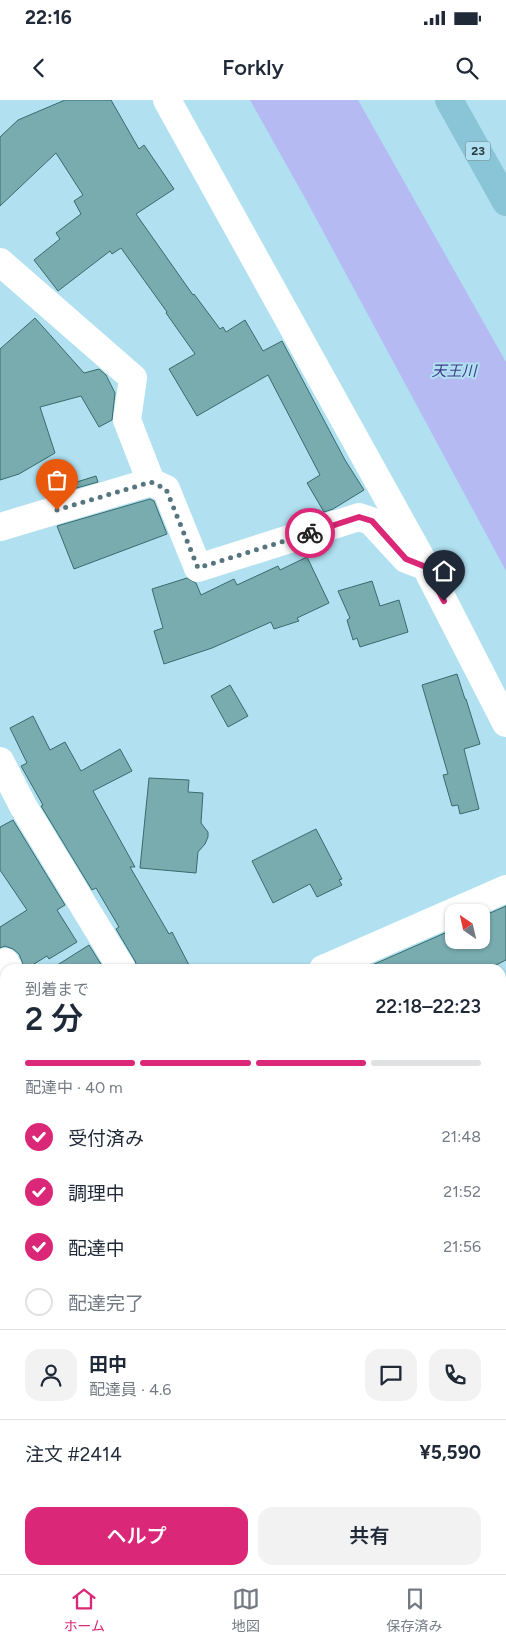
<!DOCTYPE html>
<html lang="ja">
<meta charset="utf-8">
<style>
body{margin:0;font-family:Figtree,"Noto Sans JP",sans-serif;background:#f2f2f3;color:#1f2937;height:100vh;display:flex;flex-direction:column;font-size:19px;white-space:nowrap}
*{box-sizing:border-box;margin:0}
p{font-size:16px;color:#747a83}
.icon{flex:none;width:28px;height:28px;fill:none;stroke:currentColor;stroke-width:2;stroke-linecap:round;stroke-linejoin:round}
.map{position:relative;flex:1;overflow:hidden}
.drawer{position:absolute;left:0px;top:864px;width:506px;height:611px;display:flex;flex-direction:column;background:#fff;border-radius:15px 15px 0 0;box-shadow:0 1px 4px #0004}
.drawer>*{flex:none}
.needle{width:32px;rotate:326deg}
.buttons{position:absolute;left:445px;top:804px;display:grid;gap:10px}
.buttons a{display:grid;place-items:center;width:45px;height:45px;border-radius:10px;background:#fff;box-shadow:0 1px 4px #0004;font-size:25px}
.pin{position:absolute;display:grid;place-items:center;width:42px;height:42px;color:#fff;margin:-51px -21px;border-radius:50% 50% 50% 0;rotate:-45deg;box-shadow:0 0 5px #0007}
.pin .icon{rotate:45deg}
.courier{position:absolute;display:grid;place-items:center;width:50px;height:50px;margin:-25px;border:4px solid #db2777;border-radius:50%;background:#fff;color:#222;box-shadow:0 1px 6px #0007}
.headline em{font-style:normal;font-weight:600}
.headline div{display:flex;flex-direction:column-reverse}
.headline{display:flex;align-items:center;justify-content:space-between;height:85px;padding:0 25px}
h1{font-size:32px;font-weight:600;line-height:38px}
.bar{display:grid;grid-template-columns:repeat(4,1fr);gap:8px 5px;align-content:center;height:60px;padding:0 25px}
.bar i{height:6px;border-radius:4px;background:#e0e1e3}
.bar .on{background:#db2777}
.bar p{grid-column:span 4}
.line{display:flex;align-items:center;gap:12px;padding:0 25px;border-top:1px solid #e0e1e3}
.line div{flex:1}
.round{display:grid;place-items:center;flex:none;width:52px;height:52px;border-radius:15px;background:#f2f2f3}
ol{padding:0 25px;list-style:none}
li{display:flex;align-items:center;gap:15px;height:55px}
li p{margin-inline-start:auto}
li .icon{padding:5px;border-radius:50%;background:#db2777;color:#fff;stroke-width:4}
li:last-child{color:#747a83}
li i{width:28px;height:28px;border:2px solid #e0e1e3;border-radius:50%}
.button{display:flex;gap:10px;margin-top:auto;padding:10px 25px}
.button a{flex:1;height:58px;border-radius:15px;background:#db2777;color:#fff;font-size:20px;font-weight:600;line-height:58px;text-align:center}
.button a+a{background:#f2f2f3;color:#1f2937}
.status{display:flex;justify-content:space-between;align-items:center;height:35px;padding:0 25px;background:#fff;direction:ltr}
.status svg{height:14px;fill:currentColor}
header{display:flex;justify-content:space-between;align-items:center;height:65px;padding:0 25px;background:#fff;font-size:22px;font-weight:600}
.tab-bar{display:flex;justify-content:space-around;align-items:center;height:70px;border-top:1px solid #e0e1e3;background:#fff;font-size:14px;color:#747a83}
.tab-bar a{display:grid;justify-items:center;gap:2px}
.tab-bar .on{color:#db2777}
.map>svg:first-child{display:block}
</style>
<div class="status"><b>22:16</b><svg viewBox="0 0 49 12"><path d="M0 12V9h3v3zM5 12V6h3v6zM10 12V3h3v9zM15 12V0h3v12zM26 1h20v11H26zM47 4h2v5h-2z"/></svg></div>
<header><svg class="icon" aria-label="back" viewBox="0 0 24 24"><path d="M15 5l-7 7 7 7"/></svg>Forkly<svg class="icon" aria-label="search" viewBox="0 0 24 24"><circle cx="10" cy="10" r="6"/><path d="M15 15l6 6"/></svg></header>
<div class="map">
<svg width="506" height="1474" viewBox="0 0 506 1474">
<rect width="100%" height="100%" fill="#b1e1f1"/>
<path fill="#b5baf3" d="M250 0H358L506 262V471L305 98Z"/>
<path fill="#78acaf" stroke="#386b6d" d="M65 0H111L139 49 144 45 174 89 136 114 193 195 194 194 220 229 223 227 226 232 245 220 263 251 282 241 345 360 364 390 333 409 324 412 307 383 320 375 268 275 197 316 169 269 195 254 166 213 167 212 121 148 112 154 110 151 58 191 34 160 60 139 56 133 81 114 74 101 83 95 56 53 0 106V37L18 20Z
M35 218 84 273 99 269 106 275 115 293 112 320 99 327 81 296 40 307 55 353 19 374 0 380V249Z
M96 376 98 382 55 394 54 389Z
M150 399 154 401 167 434 74 469 57 426Z
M307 457 329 503 297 518 299 521 274 529 271 522 212 548 164 564 154 531 163 528 152 489 187 478 196 483 201 495 234 479 237 485 278 466 280 470Z
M372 481 380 506 399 500 408 532 360 547 357 538 353 540 347 520 350 518 338 491Z
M457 574 465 599H466L480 644 464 649 479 709 460 714 458 705 452 706 443 675 448 674 422 585Z
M230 585 248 616 228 627 211 596Z
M33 616 50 650 65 642 81 671 120 649 132 671 93 691 135 767H130L169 834 172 832 191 869H138L135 861 116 829 119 827 96 788 92 790 41 706 43 705 21 666 27 663 10 628Z
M149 678 189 680 188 692 203 693 201 723 208 732V737L205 744 198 752 196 773 140 768Z
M13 720 65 805 57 810 77 842 49 859 47 856 26 869H25L19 854 13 849 5 846 0 848V827L27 810 0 770V727Z
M316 729 342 779 339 780 342 785 317 797 310 784 273 803 252 761Z
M506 806V860L488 869H363L454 829V840H481V817Z
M89 845 104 869H51Z"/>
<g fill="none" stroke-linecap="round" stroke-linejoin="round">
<path stroke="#6c8e99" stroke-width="3" stroke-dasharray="2.5 2.5" stroke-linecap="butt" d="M501 1186 506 1194"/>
<path stroke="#fff" stroke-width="28" d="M167 0 426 467 506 623
M0 162 133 278 127 320 151 382
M0 427 151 382 166 389 198 468 359 417 371 421 406 459 419 464
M0 661 23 706 122 869
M0 865 5 862 9 869
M323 869 506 789
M501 956 506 954
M0 1178 5 1176
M501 1350 506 1347
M265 1470 268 1474
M471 1470 474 1474
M289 1474 297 1470"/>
<path stroke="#8ac5d7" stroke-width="28" d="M449 0 506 102"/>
</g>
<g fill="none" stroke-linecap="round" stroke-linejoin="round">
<path stroke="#57757f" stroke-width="5" stroke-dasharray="0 9" d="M57 410 151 382 166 389 198 468 310 433"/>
<path stroke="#db2777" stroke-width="6" d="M310 433 359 417 372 421 406 459 426 467 444 501"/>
</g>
<g text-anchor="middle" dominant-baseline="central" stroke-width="4" stroke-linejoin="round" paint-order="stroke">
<rect fill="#b1e1f1" stroke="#506d76" stroke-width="1" x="465.5" y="41.5" width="25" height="19" rx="4"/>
<g font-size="12" font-weight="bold" fill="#273b41">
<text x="478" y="51">23</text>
</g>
<g font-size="15" font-style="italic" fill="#3d3a8b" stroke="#b1e1f1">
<text x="454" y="271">天王川</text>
</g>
</g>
</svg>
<div class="buttons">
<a><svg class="needle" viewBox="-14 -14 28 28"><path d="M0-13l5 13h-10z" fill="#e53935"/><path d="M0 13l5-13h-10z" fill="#747a83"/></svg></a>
</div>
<div class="pin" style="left:57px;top:410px;background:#ea580c"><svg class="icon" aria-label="bag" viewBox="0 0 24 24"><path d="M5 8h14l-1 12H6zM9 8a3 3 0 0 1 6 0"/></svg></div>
<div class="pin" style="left:444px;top:501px;background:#1f2937"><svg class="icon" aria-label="home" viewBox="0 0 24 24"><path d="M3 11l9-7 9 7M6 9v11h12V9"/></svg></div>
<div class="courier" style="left:310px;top:433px"><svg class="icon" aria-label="bike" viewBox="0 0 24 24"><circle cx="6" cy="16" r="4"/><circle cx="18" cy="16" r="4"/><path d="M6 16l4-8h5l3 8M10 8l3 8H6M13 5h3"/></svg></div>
<section class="drawer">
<div class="headline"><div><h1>2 分</h1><p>到着まで</p></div><em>22:18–22:23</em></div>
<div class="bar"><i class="on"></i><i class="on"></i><i class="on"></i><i></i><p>配達中 · 40 m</p></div>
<ol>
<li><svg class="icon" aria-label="check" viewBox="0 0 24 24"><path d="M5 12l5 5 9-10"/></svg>受付済み<p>21:48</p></li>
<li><svg class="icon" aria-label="check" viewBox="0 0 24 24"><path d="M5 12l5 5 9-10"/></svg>調理中<p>21:52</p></li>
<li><svg class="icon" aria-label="check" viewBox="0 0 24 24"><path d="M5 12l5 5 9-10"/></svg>配達中<p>21:56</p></li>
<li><i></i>配達完了</li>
</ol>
<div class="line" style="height:90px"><a class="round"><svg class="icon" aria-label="person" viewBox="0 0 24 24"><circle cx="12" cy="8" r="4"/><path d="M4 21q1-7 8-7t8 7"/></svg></a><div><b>田中</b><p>配達員 · 4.6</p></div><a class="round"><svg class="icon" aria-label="chat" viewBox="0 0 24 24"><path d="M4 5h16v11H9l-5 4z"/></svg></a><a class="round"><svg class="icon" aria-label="phone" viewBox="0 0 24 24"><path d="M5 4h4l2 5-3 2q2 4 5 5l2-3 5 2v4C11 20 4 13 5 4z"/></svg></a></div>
<div class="line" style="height:65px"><div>注文 #2414</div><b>¥5,590</b></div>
<div class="button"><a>ヘルプ</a><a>共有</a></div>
</section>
</div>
<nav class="tab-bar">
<a class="on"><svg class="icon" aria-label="home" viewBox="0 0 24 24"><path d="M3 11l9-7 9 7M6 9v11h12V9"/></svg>ホーム</a>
<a><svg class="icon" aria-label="map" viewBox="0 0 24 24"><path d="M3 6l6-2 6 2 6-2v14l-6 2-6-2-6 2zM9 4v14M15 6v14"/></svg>地図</a>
<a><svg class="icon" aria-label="saved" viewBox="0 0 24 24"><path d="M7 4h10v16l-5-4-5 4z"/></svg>保存済み</a>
</nav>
